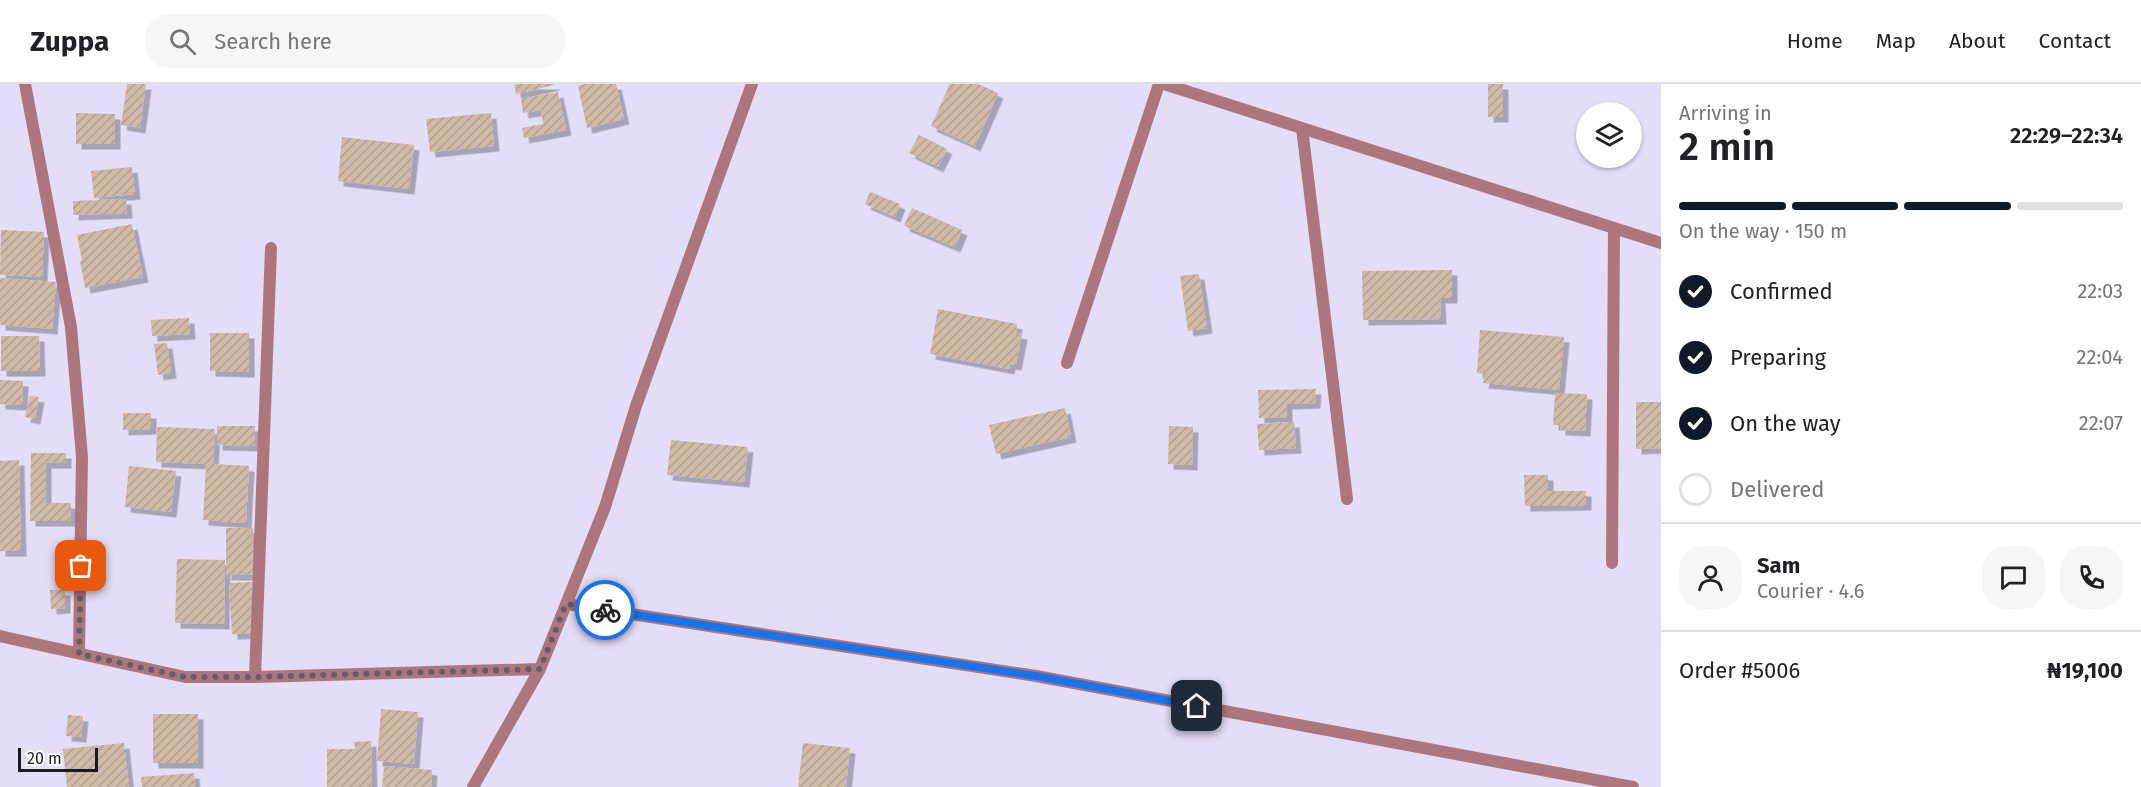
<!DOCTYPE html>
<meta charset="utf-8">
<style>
body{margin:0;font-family:"Fira Sans",sans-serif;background:#f6f6f6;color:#202124;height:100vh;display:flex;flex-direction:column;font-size:22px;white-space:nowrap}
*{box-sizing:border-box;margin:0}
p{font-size:20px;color:#757577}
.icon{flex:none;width:33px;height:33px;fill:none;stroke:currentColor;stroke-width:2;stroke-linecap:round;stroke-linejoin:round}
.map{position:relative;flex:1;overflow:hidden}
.side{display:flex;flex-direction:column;background:#fff;width:480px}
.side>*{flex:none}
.buttons{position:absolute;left:1576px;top:18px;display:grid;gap:12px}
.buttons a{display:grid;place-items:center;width:66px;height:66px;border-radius:50%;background:#fff;box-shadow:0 2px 4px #0004;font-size:30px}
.scale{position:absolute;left:18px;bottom:15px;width:80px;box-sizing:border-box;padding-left:6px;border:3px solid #1b1821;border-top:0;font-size:16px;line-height:21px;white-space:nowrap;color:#1b1821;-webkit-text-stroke:4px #fff;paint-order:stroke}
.pin{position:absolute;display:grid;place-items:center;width:51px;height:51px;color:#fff;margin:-26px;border-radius:12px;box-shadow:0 3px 9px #0006}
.courier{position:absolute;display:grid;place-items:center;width:60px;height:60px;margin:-30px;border:4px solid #1a73e8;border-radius:50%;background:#fff;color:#222;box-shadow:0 2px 8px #0007}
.overview em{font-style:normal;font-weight:600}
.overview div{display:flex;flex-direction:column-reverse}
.overview{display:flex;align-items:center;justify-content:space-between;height:102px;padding:0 18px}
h1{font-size:39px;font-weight:600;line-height:45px}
.bar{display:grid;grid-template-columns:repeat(4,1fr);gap:9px 6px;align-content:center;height:72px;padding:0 18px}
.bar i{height:8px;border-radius:4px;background:#e0e0e0}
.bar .selected{background:#111827}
.bar p{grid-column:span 4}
.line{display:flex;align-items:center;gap:15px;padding:0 18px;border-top:2px solid #e0e0e0}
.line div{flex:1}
.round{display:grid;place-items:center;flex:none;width:63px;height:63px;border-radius:24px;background:#f6f6f6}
ol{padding:0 18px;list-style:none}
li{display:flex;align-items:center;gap:18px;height:66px}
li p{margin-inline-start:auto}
li .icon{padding:6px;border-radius:50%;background:#111827;color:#fff;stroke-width:4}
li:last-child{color:#757577}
li i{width:33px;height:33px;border:3px solid #e0e0e0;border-radius:50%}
header{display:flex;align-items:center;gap:36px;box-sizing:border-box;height:84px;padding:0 30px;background:#fff;border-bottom:2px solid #e0e0e0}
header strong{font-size:28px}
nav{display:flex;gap:33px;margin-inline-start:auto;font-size:21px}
.search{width:420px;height:54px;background:#f6f6f6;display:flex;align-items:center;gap:15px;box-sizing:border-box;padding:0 21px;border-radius:24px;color:#757577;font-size:22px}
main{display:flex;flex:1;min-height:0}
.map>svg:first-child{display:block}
</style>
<header>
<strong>Zuppa</strong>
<div class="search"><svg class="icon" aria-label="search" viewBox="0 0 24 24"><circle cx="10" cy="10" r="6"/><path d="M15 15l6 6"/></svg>Search here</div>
<nav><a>Home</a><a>Map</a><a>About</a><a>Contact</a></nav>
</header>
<main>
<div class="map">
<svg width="1661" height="703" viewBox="0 0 1661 703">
<defs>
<pattern id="building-hatch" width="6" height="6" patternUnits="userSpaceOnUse" patternTransform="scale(1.5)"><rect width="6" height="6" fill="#cfbaa7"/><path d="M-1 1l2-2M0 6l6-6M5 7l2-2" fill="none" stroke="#b19f8f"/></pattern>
<filter id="shadow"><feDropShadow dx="5.5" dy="5.5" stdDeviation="0" flood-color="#0004"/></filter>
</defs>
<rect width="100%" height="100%" fill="#e4ddf7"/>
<path fill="url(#building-hatch)" filter="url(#shadow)" d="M127 0H146L140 44 121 41Z
M517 0H554V1L516 10 514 1Z
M585 0H616L624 35 587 44 578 2Z
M950 0H978L998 9 975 62 931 42Z
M1488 0H1503V33H1488Z
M558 8 566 46 524 54 522 44 543 40 541 26 523 29 521 15Z
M76 29 115 30V60H76Z
M491 29 494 62 430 68 426 35Z
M919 51 947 65 938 83 909 69Z
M342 53 414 61 409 105 338 97Z
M132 83 135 110 94 114 91 87Z
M870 108 900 120 895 133 865 120Z
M126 115 127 129 73 131V117Z
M912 124 962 146 955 163 904 142Z
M132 140 143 193 85 204 80 177H82L77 151Z
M1 146 44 148 42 193 0 191Z
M1452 186V214H1440L1441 235 1363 236 1362 187Z
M1199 190 1207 244 1188 247 1180 192Z
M0 194 56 198 52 245 0 241Z
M938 225 1017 240 1016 249 1022 250 1016 281 1010 280 1009 285 930 270Z
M189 234 190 250 152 252 151 236Z
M1480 246 1564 253 1559 306 1483 299 1485 290 1477 289Z
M210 249H249V288L210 287Z
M1 252H39L40 287H1Z
M167 259 171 289 158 291 154 260Z
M0 296 23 297 22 321 0 320Z
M1316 305 1315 319 1287 320V333L1259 334 1258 306Z
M1555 309 1587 310 1585 347 1560 346V341H1553Z
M30 312 39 313 35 335 25 333Z
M1636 318H1661V364L1636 365Z
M1065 324 1071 353 996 370 989 341Z
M123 329H151V345L123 346Z
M1294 338 1296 364 1259 366 1257 340Z
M217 342H255V362L217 361Z
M1169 342 1193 343 1192 381 1168 380Z
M157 343 215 345 213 380 249 382 246 439 203 436 206 380 156 378Z
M671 356 748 363 744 398 667 391Z
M31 369H66V379H46V419H71V437H30Z
M19 376 21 467H0V377Z
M129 382 176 387 171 428 125 423Z
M1524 391H1548V407H1586V421L1525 422Z
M226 444H253V491H226Z
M177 475 225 476 224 540 175 539Z
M252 498 255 549 232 550 229 499Z
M50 506H65V524L51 525Z
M381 625 418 628 414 680 377 677Z
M153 630H198V679H153Z
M68 631 83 632 81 653 66 652Z
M371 657 372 703H327V665H355L354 658Z
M124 659 129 703H67L63 665Z
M803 659 850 664 846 703H798Z
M384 682 432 686 431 703H382Z
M194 689 195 703H142L141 693Z"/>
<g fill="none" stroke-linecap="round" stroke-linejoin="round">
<path stroke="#ad767c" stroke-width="12" d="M25 0 71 243 82 373 79 569
M1164 0 1661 159
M1302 44 1347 415
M1067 279 1159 0
M1612 479 1614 144
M566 520 1036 592 1633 703
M0 552 185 593H255L540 585
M255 593 271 164
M473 703 540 585 605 423 636 322 752 0"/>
</g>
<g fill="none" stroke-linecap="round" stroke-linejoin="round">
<path stroke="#615d6c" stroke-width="6" stroke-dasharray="0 10.8" d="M81 482 79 570 185 593H255L540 585 566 520 605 526"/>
<path stroke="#1a73e8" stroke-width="8" d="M605 526 1036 592 1197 622"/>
</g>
</svg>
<div class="buttons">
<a><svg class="icon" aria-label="layers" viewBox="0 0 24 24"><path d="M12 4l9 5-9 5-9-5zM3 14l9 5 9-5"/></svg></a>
</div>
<div class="scale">20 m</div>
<div class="pin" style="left:81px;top:482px;background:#ea580c"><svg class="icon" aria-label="bag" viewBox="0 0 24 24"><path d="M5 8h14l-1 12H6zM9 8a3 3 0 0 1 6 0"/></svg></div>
<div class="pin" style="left:1197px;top:622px;background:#1f2937"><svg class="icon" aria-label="home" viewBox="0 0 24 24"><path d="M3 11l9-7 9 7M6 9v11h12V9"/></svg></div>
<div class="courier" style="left:605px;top:526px"><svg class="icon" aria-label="bike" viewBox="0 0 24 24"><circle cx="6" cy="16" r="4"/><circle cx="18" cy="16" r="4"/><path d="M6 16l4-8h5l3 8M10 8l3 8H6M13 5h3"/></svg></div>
</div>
<section class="side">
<div class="overview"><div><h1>2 min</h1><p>Arriving in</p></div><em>22:29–22:34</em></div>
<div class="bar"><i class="selected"></i><i class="selected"></i><i class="selected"></i><i></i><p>On the way · 150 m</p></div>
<ol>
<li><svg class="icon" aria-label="check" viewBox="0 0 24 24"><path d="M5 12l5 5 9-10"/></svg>Confirmed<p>22:03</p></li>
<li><svg class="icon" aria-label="check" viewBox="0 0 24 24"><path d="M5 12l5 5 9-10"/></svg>Preparing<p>22:04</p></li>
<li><svg class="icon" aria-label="check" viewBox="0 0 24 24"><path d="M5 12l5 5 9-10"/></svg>On the way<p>22:07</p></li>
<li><i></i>Delivered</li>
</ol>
<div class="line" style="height:108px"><a class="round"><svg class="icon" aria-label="person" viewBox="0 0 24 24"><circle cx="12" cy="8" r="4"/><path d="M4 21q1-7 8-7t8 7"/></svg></a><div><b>Sam</b><p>Courier · 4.6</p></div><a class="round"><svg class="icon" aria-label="chat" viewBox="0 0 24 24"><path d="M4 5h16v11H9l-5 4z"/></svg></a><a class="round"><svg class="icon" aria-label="phone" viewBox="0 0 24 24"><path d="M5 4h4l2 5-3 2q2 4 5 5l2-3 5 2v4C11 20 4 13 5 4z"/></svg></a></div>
<div class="line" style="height:78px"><div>Order #5006</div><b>₦19,100</b></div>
</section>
</main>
